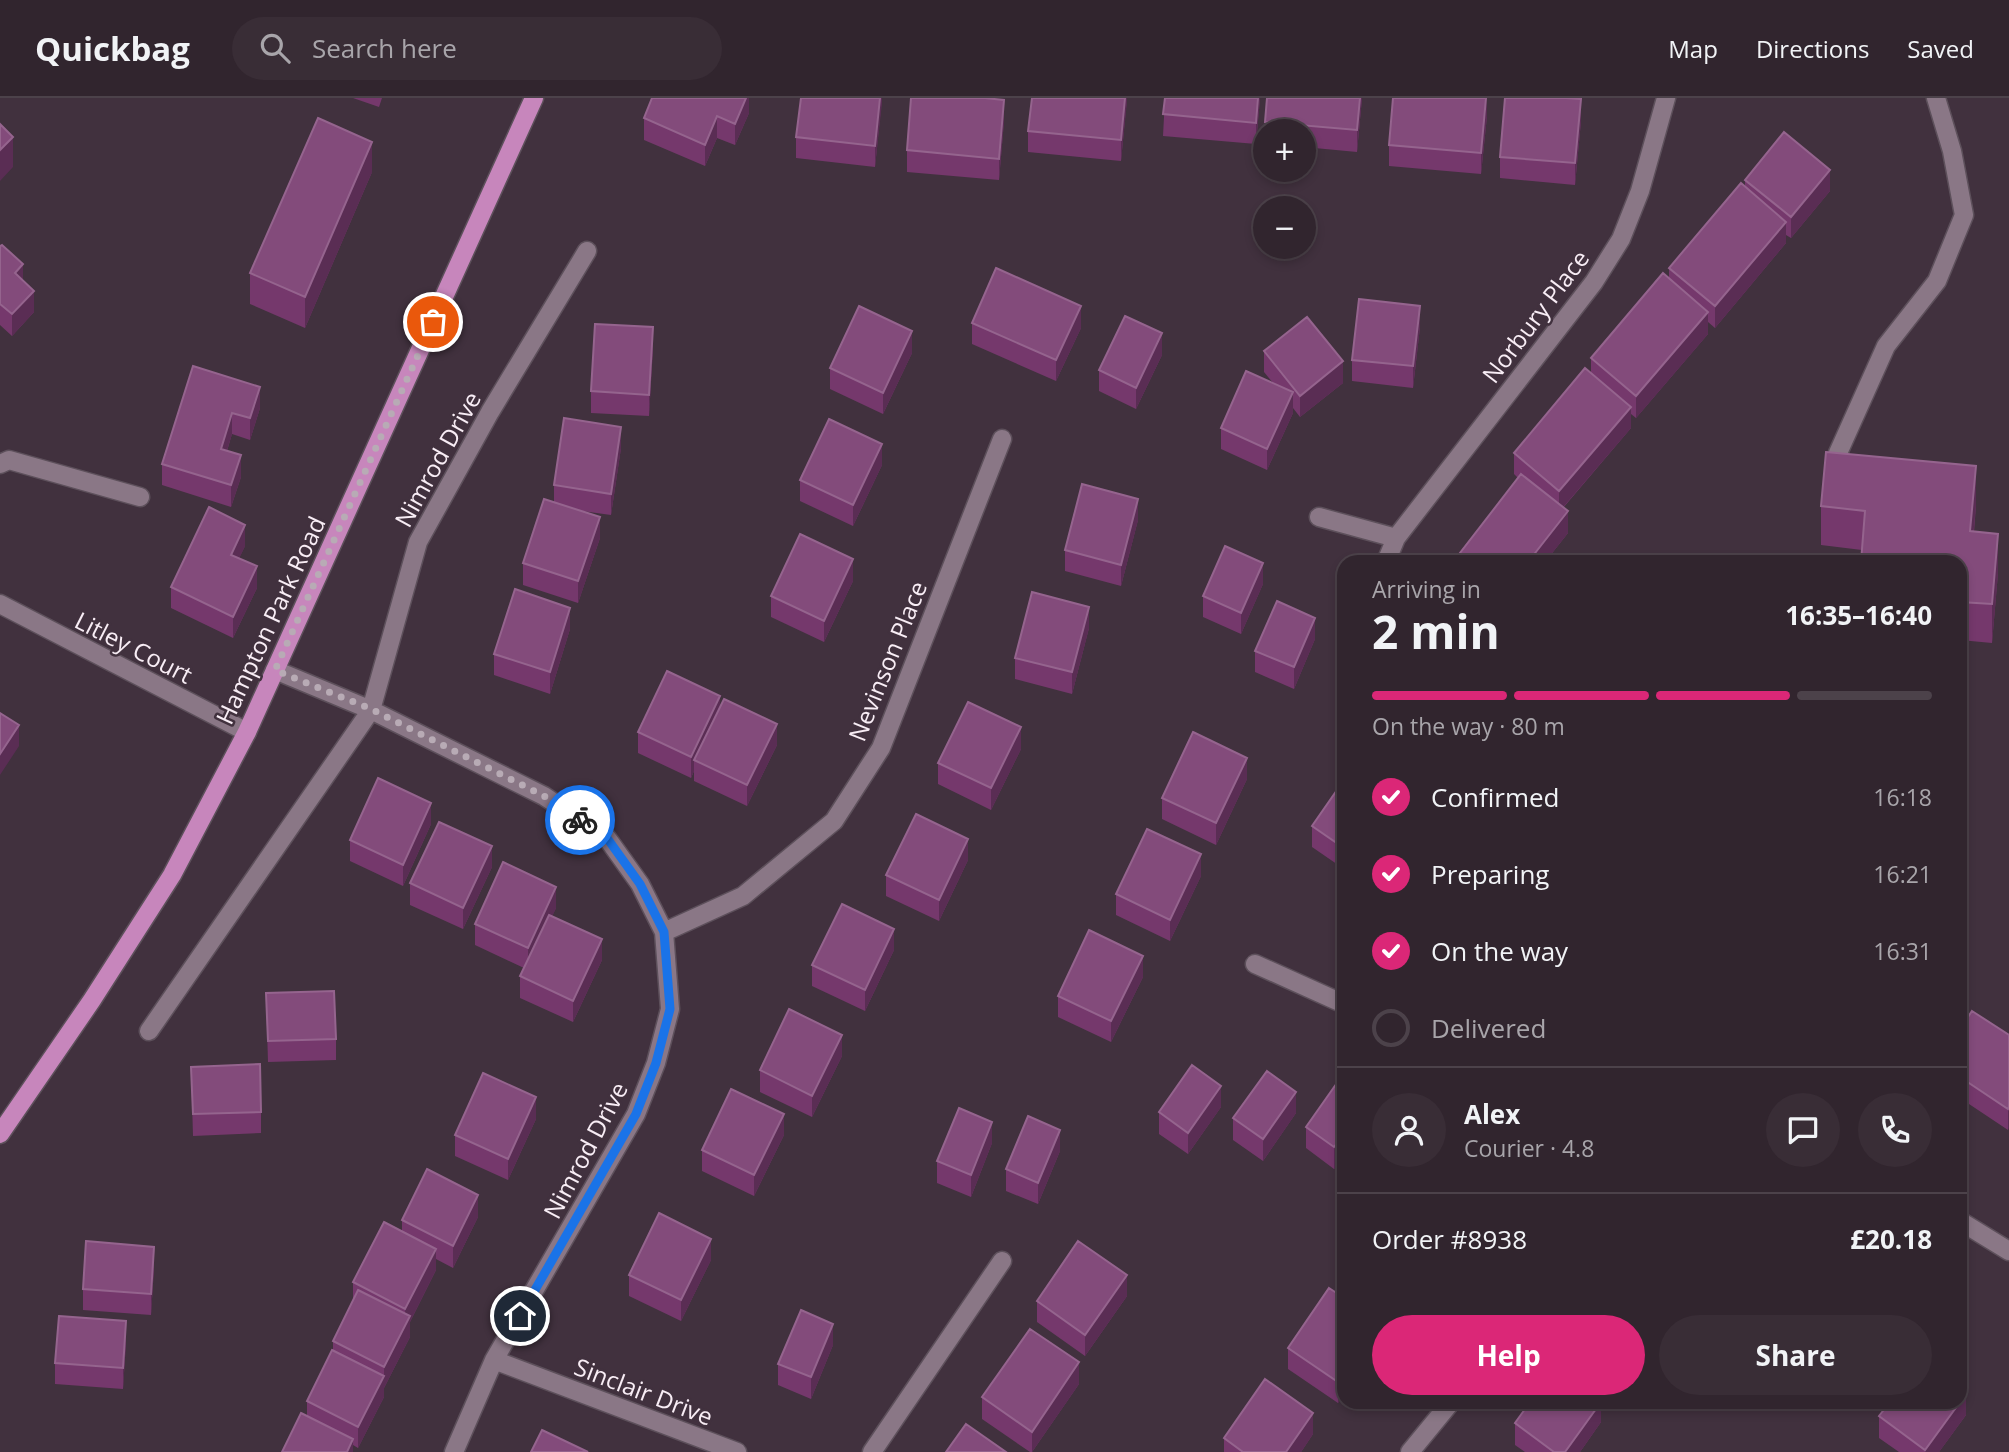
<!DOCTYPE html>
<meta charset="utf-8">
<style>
body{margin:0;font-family:"Open Sans",sans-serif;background:#392d36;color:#f1f3f6;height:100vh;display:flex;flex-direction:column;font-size:26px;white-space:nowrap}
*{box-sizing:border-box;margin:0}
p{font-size:23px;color:#a8a5aa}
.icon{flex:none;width:38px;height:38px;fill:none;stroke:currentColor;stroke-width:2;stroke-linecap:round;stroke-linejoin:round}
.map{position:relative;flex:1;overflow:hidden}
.side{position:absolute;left:1337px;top:457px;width:630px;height:854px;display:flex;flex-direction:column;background:#31252e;border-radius:21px;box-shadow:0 4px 10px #0003,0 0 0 2px #4c424a}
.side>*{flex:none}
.controls{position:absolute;left:1253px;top:21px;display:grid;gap:14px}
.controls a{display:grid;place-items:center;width:63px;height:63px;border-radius:50%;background:#31252e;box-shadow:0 4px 10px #0003,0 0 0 2px #4c424a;font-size:35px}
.pin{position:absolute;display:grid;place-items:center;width:60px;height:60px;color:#fff;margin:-30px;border:4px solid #fff;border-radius:50%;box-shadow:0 2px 7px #0007}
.courier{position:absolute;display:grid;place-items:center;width:70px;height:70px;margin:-35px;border:5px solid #1a73e8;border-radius:50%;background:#fff;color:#222;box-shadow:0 2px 9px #0007}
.headline em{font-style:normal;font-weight:700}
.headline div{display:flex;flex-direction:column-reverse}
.headline{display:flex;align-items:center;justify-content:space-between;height:119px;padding:0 35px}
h1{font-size:46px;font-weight:700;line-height:52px}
.bar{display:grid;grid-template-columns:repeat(4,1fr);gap:10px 7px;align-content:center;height:84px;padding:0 35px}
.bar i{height:9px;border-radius:5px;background:#4c424a}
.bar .selected{background:#db2777}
.bar p{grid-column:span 4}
.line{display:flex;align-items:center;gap:18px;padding:0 35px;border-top:2px solid #4c424a}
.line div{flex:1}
.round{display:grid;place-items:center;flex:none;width:74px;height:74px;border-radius:37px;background:#392d36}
ol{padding:0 35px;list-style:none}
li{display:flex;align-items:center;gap:21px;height:77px}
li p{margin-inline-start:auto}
li .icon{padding:7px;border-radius:50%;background:#db2777;color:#fff;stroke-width:4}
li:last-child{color:#a8a5aa}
li i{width:38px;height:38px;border:4px solid #4c424a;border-radius:50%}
.action{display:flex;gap:14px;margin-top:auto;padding:14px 35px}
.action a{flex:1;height:80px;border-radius:42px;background:#db2777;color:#fff;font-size:28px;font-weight:700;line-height:80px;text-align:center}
.action a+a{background:#392d36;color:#f1f3f6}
header{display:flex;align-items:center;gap:42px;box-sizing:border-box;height:98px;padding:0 35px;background:#31252e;border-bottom:2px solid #4c424a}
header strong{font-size:33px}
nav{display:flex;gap:38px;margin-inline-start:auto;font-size:24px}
.search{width:490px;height:63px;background:#392d36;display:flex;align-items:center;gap:18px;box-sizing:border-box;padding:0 24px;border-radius:38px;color:#a8a5aa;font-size:26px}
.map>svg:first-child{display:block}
</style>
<header>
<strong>Quickbag</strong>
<div class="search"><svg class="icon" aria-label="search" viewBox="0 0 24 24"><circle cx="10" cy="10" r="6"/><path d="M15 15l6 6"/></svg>Search here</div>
<nav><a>Map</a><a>Directions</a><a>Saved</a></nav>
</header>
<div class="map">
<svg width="2009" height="1354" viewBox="0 0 2009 1354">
<rect width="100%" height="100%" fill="#41313e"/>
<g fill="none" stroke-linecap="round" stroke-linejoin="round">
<g stroke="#5d505b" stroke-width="21">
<path id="minor" d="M1838 355 1886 248 1937 183 1964 117 1952 53 1936 0
M0 366 9 362 140 399
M1319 419 1396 440
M1386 464 1396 440 1594 184 1621 141 1640 93 1666 0
M0 506 247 634
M275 572 371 612 544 698 607 740 640 786 664 834 670 911 656 965 636 1016 494 1262 454 1354
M664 834 743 798 834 723 881 650 1002 341
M1255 866 1344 906
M149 933 371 612 418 444 490 314 587 153
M1960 1123 2009 1153
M494 1262 737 1354
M872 1354 1002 1163
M1410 1354 1451 1304"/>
</g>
<g stroke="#5d505b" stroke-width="21">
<path id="major" d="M0 1036 92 902 172 777 247 634 534 0"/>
</g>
<use href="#minor" stroke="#8a7786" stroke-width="18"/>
<use href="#major" stroke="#c786bc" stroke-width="18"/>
</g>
<path fill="#75386c" d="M353 0H382L379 9Z
M749 0V15L735 47 717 40 705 68 644 42V20Z
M882 0 875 69 796 60V39Z
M1127 0 1121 63 1028 54V33Z
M1165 0H1260L1256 46 1163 38Z
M1362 0 1357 54 1304 49V33H1265V45V24Z
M1487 18 1481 76 1389 68V47Z
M1004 23 999 82 907 74V52Z
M1581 23 1575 87 1500 80V59Z
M372 74 305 230 250 206V175Z
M1745 82 1830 93 1791 140 1786 137V145L1715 230 1708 224V236L1636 320 1631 316V330L1563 410 1568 435 1545 464H1452L1518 380 1514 376V355L1591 274V260L1669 180V170L1745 89Z
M0 148 23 183 34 214 12 238 0 227Z
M972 225 1081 230 1056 283 972 246Z
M1420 229 1413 290 1352 283V262Z
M653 250 649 318 591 315V293Z
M1264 253 1343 285 1300 319 1293 310V315L1267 372 1221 351V330L1273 285 1264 274Z
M912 255 883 316 830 291V270Z
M1162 257 1136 311 1099 293V272Z
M193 268 260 310 250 342 232 336 227 353 241 379 231 409 162 387V366Z
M621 350 611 417 582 413 600 440 578 505 523 487V465L554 404V387Z
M882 367 853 428 800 403V382Z
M1976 407 1974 434 1998 475 1992 545 1960 542V464L1821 447V408Z
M1138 422 1121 488 1065 473V452Z
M245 448 239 460 257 490 233 540 171 510V489Z
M853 483 824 544 771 519V498Z
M1263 486 1241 536 1203 519V498Z
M1089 530 1072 596 1015 581V560Z
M570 531 550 596 494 577V556Z
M1315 541 1294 591 1255 574V553Z
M720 608 777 647 747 708 694 683V673L691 680 638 655V634Z
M1021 651 991 712 938 686V665Z
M1247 681 1216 747 1162 721V700Z
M1344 682V771L1312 749V728Z
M431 726 403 788 350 763V742Z
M968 762 939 823 886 798V777Z
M492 769 463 831 410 807V785Z
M1201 778 1170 843 1116 817V796Z
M556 810 552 818 602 862 573 924 520 900V878L524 870 475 847V826Z
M894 852 865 913 812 888V867Z
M1143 879 1111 944 1058 919V898Z
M266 895 336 941V962L268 964Z
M1960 931 2009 937 2008 1032 1960 1000Z
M842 958 812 1019 760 994V972Z
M191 969 261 1014V1035L193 1038Z
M1344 985V1058L1334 1071 1306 1050V1029Z
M1221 1009 1188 1056 1159 1036V1014Z
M1296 1015 1263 1063 1233 1042V1020Z
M536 1021 508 1082 455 1058V1037Z
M784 1037 754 1098 702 1073V1052Z
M992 1045 971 1099 937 1085V1063Z
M1060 1053 1038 1106 1006 1093V1071Z
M478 1119 453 1170 436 1161V1172L410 1224V1239L384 1290V1299L358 1350 353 1347V1354L307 1318V1303L333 1252V1243L353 1202V1184L402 1133V1122Z
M711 1162 681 1223 629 1198V1177Z
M154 1170 151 1217 83 1212V1191Z
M1127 1198 1085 1258 1037 1224V1203Z
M1344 1200V1296L1338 1305 1288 1271V1250Z
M126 1244 123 1291 55 1286V1265Z
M833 1247 811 1301 778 1287V1266Z
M1079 1286 1032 1354H1030L982 1321V1299Z
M1601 1304V1324L1580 1354H1525L1515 1347V1325Z
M1966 1317 1939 1354H1899L1879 1340V1318Z
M1313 1336 1301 1354H1224V1340Z"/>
<path fill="#5a2d54" d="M746 0H749V15L735 47V26Z
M880 0H882V5L875 69V48Z
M1125 0H1127V4L1121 63V42Z
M1258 0H1260L1256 46V25Z
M1360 0H1362L1357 54V32Z
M1487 0V18L1481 76V55Z
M1581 1V23L1575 87V65Z
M1004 2V23L999 82V61Z
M717 18V40L705 68V47Z
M13 39V69L0 83V52Z
M372 44V74L305 230V199Z
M1830 72V93L1791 140V119Z
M1786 124V145L1715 230V208Z
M23 166V187L15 175Z
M34 193V214L12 238V216Z
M1081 208V230L1056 283V262Z
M1420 208V229L1413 290V268Z
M1708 214V236L1636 320V298Z
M653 229V250L649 318V297Z
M912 233V255L883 316V295Z
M1162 235V257L1136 311V290Z
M1343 263V285L1300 319V298Z
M260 289V310L250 342V320Z
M1293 294V315L1267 372V351Z
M1631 309V330L1559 414V393Z
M232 315V336L221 372V351Z
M621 329V350L611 417V396Z
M882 346V367L853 428V407Z
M241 357V379L231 409V387Z
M1976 368V407L1970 472V433Z
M1138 401V422L1121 488V467Z
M1568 413V435L1545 464H1528Z
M600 419V440L578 505V483Z
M245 427V448L231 478V457Z
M1998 436V475L1992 545V506Z
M853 461V483L824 544V523Z
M1263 465V486L1241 536V515Z
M257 468V490L233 540V519Z
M1089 509V530L1072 596V574Z
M570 510V531L550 596V574Z
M1315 520V541L1294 591V569Z
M720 598V619L694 662V673L691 680V659Z
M777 626V647L747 708V687Z
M19 627V648L0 677V656Z
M1021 629V651L991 712V690Z
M1247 660V681L1216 747V725Z
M431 705V726L403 788V767Z
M968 741V762L939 823V802Z
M492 748V769L463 831V810Z
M1201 756V778L1170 843V822Z
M556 789V810L528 872V850Z
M894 831V852L865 913V892Z
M602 841V862L573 924V903Z
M1143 858V879L1111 944V923Z
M842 937V958L812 1019V998Z
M1221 988V1009L1188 1056V1035Z
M1296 994V1015L1263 1063V1041Z
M536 999V1021L508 1082V1061Z
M2009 1009V1030L2008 1032V1011Z
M784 1016V1037L754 1098V1077Z
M992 1024V1045L971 1099V1077Z
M1060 1032V1053L1038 1106V1085Z
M1344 1036V1058L1334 1071V1049Z
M478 1097V1119L453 1170V1148Z
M711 1141V1162L681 1223V1202Z
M154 1149V1170L151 1217V1196Z
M436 1151V1172L410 1224V1239L384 1290V1269L405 1226V1211Z
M1127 1177V1198L1085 1258V1237Z
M126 1223V1244L123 1291V1270Z
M833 1226V1247L811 1301V1279Z
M1079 1264V1286L1032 1354V1334Z
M1344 1274V1296L1338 1305V1284Z
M384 1278V1299L358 1350V1329Z
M1966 1296V1317L1939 1354H1925V1352Z
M1601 1304V1324L1580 1354H1565Z
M1313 1315V1336L1301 1354H1286Z
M353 1341V1354H347Z"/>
<path fill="#834b7b" stroke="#95648e" stroke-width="2" d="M652 0H746L735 26 717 18 705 47 644 20Z
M801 0H880L875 48 796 39Z
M911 0H985L1004 2 999 61 907 52Z
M1032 0H1125L1121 42 1028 33Z
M1165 0H1258L1256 25 1163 16Z
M1267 0H1360L1357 32 1265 24Z
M1393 0H1486L1481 55 1389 47Z
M1505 0H1566L1581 1 1575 65 1500 59Z
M318 20 372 44 305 199 250 175Z
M0 26 13 39 0 52Z
M1784 34 1830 72 1791 119 1745 82Z
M1741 85 1786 124 1715 208 1669 170Z
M2 147 23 166 15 175 34 193 12 216 0 206V148Z
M996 170 1081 208 1056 262 972 225Z
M1663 175 1708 214 1636 298 1591 260Z
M1359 201 1420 208 1413 268 1352 262Z
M859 208 912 233 883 295 830 270Z
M1125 218 1162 235 1136 290 1099 272Z
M1307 219 1343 263 1300 298 1264 253Z
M595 226 653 229 649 297 591 293Z
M193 268 260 289 250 320 232 315 221 351 241 357 231 387 162 366Z
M1585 270 1631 309 1559 393 1514 355Z
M1246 273 1293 294 1267 351 1221 330Z
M564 320 621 329 611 396 554 387Z
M829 321 882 346 853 407 800 382Z
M1826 354 1976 368 1970 433 1998 436 1992 506 1960 504V464H1861L1865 413 1821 408Z
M1521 376 1568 413 1528 464H1453Z
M1082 386 1138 401 1121 467 1065 452Z
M544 401 600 419 578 483 523 465Z
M209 409 245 427 231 457 257 468 233 519 171 489Z
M800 436 853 461 824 523 771 498Z
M1225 448 1263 465 1241 515 1203 498Z
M515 491 570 510 550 574 494 556Z
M1032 494 1089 509 1072 574 1015 560Z
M1277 503 1315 520 1294 569 1255 553Z
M667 573 720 598 691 659 638 634Z
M724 601 777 626 747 687 694 662Z
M968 604 1021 629 991 690 938 665Z
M0 615 19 627 0 656Z
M1193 634 1247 660 1216 725 1162 700Z
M378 680 431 705 403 767 350 742Z
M1344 682V750L1312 728Z
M916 716 968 741 939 802 886 777Z
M439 724 492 748 463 810 410 785Z
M1147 731 1201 756 1170 822 1116 796Z
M503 764 556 789 528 850 475 826Z
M842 806 894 831 865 892 812 867Z
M549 817 602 841 573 903 520 878Z
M1089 832 1143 858 1111 923 1058 898Z
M334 893 336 941 268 943 266 895Z
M789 911 842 937 812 998 760 972Z
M1972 913 2009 937V1009L2008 1011 1960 979V931Z
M260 966 261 1014 193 1016 191 969Z
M1192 967 1221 988 1188 1035 1159 1014Z
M1267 973 1296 994 1263 1041 1233 1020Z
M483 975 536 999 508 1061 455 1037Z
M1339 982 1344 985V1036L1334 1049 1306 1029Z
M731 991 784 1016 754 1077 702 1052Z
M959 1010 992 1024 971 1077 937 1063Z
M1028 1018 1060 1032 1038 1085 1006 1071Z
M427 1071 478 1097 453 1148 402 1122Z
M659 1115 711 1141 681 1202 629 1177Z
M384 1124 436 1151 405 1211 353 1184Z
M86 1143 154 1149 151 1196 83 1191Z
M1078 1143 1127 1177 1085 1237 1037 1203Z
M1329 1190 1344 1200V1274L1338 1284 1288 1250Z
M358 1192 410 1218 384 1269 333 1243Z
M801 1212 833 1226 811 1279 778 1266Z
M59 1218 126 1223 123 1270 55 1265Z
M1030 1231 1079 1264 1032 1334 982 1299Z
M332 1252 384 1278 358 1329 307 1303Z
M1265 1281 1313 1315 1286 1354H1243L1224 1340Z
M1960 1291 1966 1296 1960 1304Z
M1530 1304H1601L1565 1354H1554L1515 1325Z
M1890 1304H1960L1925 1352 1879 1318Z
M301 1315 353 1341 347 1354H282Z
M966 1326 1006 1354H946Z
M542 1332 588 1354H531Z"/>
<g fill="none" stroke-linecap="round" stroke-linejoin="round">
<path stroke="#b8abb5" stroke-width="7" stroke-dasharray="0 12.6" d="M433 224 275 572 371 611 544 698 580 722"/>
<path stroke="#1a73e8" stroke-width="9" d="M520 1218 636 1016 656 965 670 911 664 834 640 786 607 740 580 722"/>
</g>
<g text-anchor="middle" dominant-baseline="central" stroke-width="5" stroke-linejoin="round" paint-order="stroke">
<g font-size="24" fill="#f8edf5" stroke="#41313e">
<text transform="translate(1535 218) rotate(-53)">Norbury Place</text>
<text transform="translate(437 361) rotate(-61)">Nimrod Drive</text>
<text transform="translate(270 522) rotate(-65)">Hampton Park Road</text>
<text transform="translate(134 549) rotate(27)">Litley Court</text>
<text transform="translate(887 563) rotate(-68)">Nevinson Place</text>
<text transform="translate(585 1052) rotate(-62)">Nimrod Drive</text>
<text transform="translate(644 1293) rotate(21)">Sinclair Drive</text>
</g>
</g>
</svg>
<div class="controls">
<a>+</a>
<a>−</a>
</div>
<div class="pin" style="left:433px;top:224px;background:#ea580c"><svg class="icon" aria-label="bag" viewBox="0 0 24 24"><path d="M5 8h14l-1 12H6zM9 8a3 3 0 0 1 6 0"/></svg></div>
<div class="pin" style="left:520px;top:1218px;background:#1f2937"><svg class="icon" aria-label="home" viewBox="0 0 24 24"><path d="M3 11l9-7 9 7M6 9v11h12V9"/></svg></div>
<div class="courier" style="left:580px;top:722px"><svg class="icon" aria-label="bike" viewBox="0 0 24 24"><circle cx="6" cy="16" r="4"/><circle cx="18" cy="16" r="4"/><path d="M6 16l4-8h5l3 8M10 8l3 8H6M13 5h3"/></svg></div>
<section class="side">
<div class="headline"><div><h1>2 min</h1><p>Arriving in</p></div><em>16:35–16:40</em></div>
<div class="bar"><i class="selected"></i><i class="selected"></i><i class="selected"></i><i></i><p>On the way · 80 m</p></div>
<ol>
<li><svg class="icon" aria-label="check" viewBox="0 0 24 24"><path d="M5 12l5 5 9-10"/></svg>Confirmed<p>16:18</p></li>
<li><svg class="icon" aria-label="check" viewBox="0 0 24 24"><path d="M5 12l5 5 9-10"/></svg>Preparing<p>16:21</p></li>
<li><svg class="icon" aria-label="check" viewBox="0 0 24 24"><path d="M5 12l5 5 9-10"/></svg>On the way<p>16:31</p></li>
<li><i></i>Delivered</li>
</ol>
<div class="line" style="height:126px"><a class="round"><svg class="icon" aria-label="person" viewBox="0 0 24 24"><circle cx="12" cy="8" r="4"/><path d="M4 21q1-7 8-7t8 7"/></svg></a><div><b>Alex</b><p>Courier · 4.8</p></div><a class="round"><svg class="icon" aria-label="chat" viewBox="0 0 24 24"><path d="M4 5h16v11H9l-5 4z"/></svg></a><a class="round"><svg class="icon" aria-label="phone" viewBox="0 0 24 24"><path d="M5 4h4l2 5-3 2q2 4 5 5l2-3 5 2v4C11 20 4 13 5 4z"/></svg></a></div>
<div class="line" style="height:91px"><div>Order #8938</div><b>£20.18</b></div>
<div class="action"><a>Help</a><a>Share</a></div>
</section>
</div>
